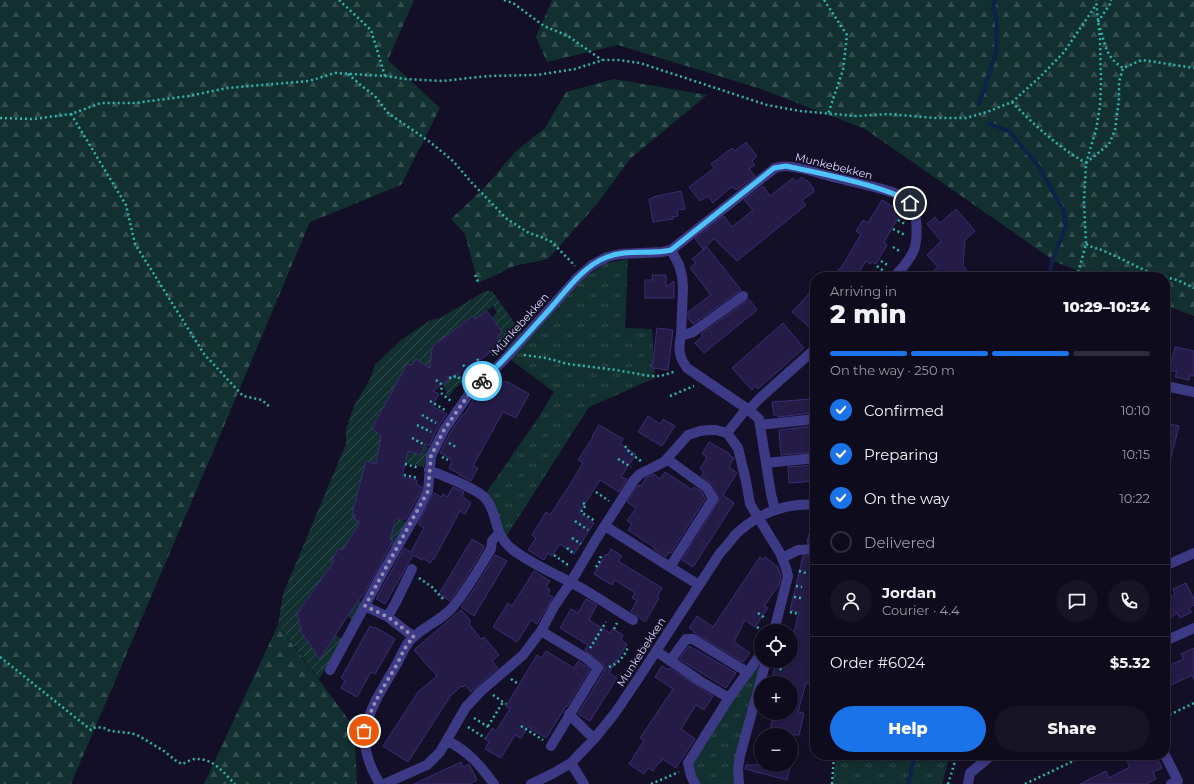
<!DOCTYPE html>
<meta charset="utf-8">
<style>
body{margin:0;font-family:Montserrat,sans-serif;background:#171425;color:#f1f3f6;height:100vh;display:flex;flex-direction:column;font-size:15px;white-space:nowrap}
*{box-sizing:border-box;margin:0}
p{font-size:13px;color:#9b9ba3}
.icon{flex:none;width:22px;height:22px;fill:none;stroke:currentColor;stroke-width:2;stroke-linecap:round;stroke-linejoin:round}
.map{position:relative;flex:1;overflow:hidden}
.details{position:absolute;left:810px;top:272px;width:360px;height:488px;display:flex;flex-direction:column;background:#0e0b1c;border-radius:16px;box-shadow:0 2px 6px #0003,0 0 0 1px #2e2b3b}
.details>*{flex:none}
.tools{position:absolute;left:754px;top:624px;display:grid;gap:8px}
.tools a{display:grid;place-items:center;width:44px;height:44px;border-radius:50%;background:#0e0b1c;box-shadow:0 2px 6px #0003,0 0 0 1px #2e2b3b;font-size:20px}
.pin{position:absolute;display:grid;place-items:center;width:34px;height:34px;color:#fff;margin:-17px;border:2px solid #fff;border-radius:50%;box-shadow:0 1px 4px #0007}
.courier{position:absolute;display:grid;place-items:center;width:40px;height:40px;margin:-20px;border:3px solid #4fc3f7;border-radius:50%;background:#fff;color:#222;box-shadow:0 1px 5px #0007}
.summary em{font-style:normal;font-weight:800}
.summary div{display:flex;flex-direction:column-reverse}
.summary{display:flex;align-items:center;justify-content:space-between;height:68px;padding:0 20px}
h1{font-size:26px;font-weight:800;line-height:30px}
.bar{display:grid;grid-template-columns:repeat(4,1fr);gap:6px 4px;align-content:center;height:48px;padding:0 20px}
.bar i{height:5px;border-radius:3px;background:#2e2b3b}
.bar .selected{background:#1a73e8}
.bar p{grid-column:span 4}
.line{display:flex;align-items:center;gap:10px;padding:0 20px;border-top:1px solid #2e2b3b}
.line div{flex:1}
.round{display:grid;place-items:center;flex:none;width:42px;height:42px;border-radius:21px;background:#171425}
ol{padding:0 20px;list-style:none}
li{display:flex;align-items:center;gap:12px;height:44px}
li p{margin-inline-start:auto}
li .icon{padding:4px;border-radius:50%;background:#1a73e8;color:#fff;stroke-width:4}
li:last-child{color:#9b9ba3}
li i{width:22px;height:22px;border:2px solid #2e2b3b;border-radius:50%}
.cta{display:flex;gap:8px;margin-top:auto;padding:8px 20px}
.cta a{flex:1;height:46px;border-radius:24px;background:#1a73e8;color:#fff;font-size:16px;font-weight:800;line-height:46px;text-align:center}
.cta a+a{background:#171425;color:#f1f3f6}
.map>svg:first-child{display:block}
</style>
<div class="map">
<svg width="1194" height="784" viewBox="0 0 1194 784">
<defs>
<pattern id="grass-tufts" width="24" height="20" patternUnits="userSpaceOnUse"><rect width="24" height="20" fill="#12302f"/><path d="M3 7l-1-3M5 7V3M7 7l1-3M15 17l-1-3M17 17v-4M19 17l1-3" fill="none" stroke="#344d4e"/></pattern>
<pattern id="forest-firs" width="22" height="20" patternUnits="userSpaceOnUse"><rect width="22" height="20" fill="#12302f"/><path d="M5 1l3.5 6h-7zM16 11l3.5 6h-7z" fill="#344d4e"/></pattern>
<pattern id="garden-furrows" width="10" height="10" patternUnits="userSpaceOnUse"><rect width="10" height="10" fill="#12302f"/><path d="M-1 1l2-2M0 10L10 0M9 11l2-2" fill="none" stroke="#344d4e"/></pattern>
</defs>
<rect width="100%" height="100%" fill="#130f26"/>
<path fill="url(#grass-tufts)" d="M628 259 625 328 652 329 655 378 589 407 506 537 486 493 538 418 554 392 510 359 575 284 606 263Z
M758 662 759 671 733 770 736 784H696L688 768Z
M837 755H950L942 784H832Z"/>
<path fill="url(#forest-firs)" d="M0 0H414L388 60 440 108 401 185 310 222 227 419 71 784H0Z
M552 0H1194V316L1165 305V277H1094L1056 262 865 129 761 89 618 45 547 62 536 37Z
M614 79 707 95 630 159 597 204 548 259 514 266 478 283 465 234 451 219 485 187 515 152 545 128 566 92Z
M278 625 354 727 357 784H204Z"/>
<path fill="url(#garden-furrows)" d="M485 291H492L494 294 521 332V335L507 350 497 337 502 332 492 318 497 313 493 306 475 319 473 316 451 332 452 333 434 345 432 348V354L457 372 464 381 454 389 449 397 446 394V390L437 373 416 359 412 365 407 364 372 428 378 433 424 445 429 448 426 456 424 467 405 463 407 456 379 450 376 464 366 462 352 514 355 515 354 519 390 535 398 519 407 522 392 547 357 527 342 551 339 548 332 560 334 561 326 573 331 575 357 603 358 601 363 603 353 620 344 614 339 605 314 589 297 614 302 633 320 659 327 648 320 643 328 634 334 638 336 635 343 639 319 679 278 625 283 594 346 444V429L354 406 369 381 375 365 401 340 429 321 442 317Z"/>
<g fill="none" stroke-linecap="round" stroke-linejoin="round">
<path stroke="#0c2248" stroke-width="4" d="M979 104 996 53 997 21 993 8 995 0
M989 124 1009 131 1040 168 1064 212 1066 226 1052 261 1049 277
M908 784 915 755"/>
</g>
<path fill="#241b47" stroke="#3b2d73" d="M746 142 757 156 752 161 755 165 749 169 755 176 736 190 733 187 730 188 713 203 708 196 700 201 689 187 714 168 711 164 732 148 735 151Z
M802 177 806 181 807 180 814 189 813 190 814 192 802 200 806 205 737 261 714 239 703 249 695 239 724 216 732 227 753 210 744 200 763 186 770 196 793 178 796 182Z
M681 191 685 209 677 210 678 216 672 217 673 219 653 222 649 199 653 198V197Z
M882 200 897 209 894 215 898 218 884 242 887 245 876 264 872 262 870 264 866 261 856 277H832L843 265 861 234 856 231 863 220 868 223Z
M956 209 975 231 965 240 963 266 973 277H926L938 267 927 255 941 241 927 224 935 217 940 223Z
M707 247 741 290 693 324 688 317V312L711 295 690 268 696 263 692 259Z
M652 275H666V287L674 281V298H645V280H653Z
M815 287V332L792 312Z
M749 299 757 310 704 353 695 343 703 336 701 334Z
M487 311 502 332 497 337 500 341 496 344 498 347 477 362 482 368 464 382 457 373 433 391 439 394 432 406 447 414 438 427 429 446 425 444 421 455 408 451 402 477 417 480 416 484 422 487V489L406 519H396L390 539 393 541 365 592 347 617 320 659 302 633 297 614 334 561 332 560 339 548 342 551 360 522 354 519 355 515 352 514 366 461 376 464 381 436 372 428 407 364 412 365 416 359 430 368 432 348 434 345 473 316 475 319Z
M783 323 804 348 758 389 756 386 752 390 732 368Z
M657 328 673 330 668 370 652 368Z
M1175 347 1194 351V376L1190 375 1189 380 1175 377 1177 372 1169 370Z
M504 381 508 383V382L529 394 516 418 503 412 473 466 478 468 471 481 459 475 460 474 450 469 449 467 452 462 450 460 451 459 440 453 450 433 463 414 464 415 475 397 489 384 497 389 499 385 501 386Z
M811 399 812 413 778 417 777 415H774L772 402Z
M648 416 660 424 663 419 675 426 662 446 638 432Z
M1165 423 1179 426 1169 465 1165 464Z
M599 425 623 439 620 444 636 454 621 477 627 479 619 492 600 480 579 513 594 523 574 554 560 544 552 556 548 553 544 560 528 550 536 538 532 535 546 512 550 515 569 486 583 463 578 460 593 437H592Z
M813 426 814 429H815V452L781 455 779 430Z
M709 442 730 454 729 455 734 458 729 467 737 473 723 495 734 503 693 567 682 560 719 500 713 485 701 476 704 472 700 469 707 457 702 454Z
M815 465V481L789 483 788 467Z
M665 472 693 490 694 487 702 492 705 499 671 553 669 552 666 557 654 549 655 548 628 530 632 524 627 521 636 508 627 502 638 485 641 486 646 478 654 474 660 479Z
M453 487 464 492 462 496 471 503 465 514 460 511 434 559H433L430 563 423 558 422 560 413 555 385 604 376 599 404 548 411 552 424 528 418 524 434 493 441 497 443 494 447 497Z
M811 525 815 526V543H807Z
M472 539 484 546V548L462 584 450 601 439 594Z
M611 549 622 556 618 561 662 588 657 597 659 598 645 622 631 611 637 601 632 598 635 593 615 580 612 585 594 574 606 554 608 555Z
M495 555 507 561 474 616 461 607 473 591Z
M803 556H815V645L809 670 814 671 810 684 806 683 798 712 804 713 799 735H769L774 713H791V683H783L771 680 777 661H791V644L799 612 790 610Z
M760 557 764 560 765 557 778 567 781 576 779 585 764 606 768 608 755 627 745 620 734 642 750 653 743 662 693 632 694 631 689 628 697 616 713 627Z
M534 571 550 581 546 587 550 590 548 594 553 597 537 624 531 620 517 642 493 627 508 603 512 606Z
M1186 583 1194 599V605L1189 608 1192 612 1180 618 1177 613 1171 617 1165 605V599L1175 594 1173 589Z
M586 599 597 605 589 620 610 633 613 629 623 635 621 640 627 644 609 673 617 678 590 721 578 714 604 671V666L585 650 588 645 560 628 571 609 578 613Z
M461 610 471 621 469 624 481 639 484 637 499 655 492 661 498 668 471 692 465 685 463 687 462 686 451 695 408 762 383 746 418 692 437 676 414 650Z
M370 626 374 628 375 627 395 639 375 674 371 672 357 697 341 688 345 681 341 678Z
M689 646 736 673 726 688 679 659Z
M1194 648V680L1192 675 1165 688V667L1184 659 1181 654Z
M546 651 574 668 578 661 590 669 567 707 566 706 546 738 528 727 521 738 515 735 501 758 485 749 489 742 485 739 492 728 496 731 510 709 506 706 537 655 542 658Z
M662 666 668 670 669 668 713 696 704 710 696 705 681 729 695 739 676 768 663 759 661 762 660 761 653 771 648 768 644 774 629 764 644 740 640 738 673 689 655 677Z
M1140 755H1156L1162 768 1153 772 1156 779 1146 784H1080L1106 771 1109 778 1130 767 1127 761Z
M461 762 463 767 469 764 477 780 470 784H414Z
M746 765H791L787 780 745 769Z"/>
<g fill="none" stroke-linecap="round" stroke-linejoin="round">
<path stroke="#2fb8b0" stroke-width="2.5" stroke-dasharray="2 3" stroke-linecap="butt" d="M339 0 371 30 385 76
M504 0 513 3 544 26 568 36 602 60
M824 0 847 35 843 70 828 114
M1098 22 1110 4 1111 0
M1100 28C1106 47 1106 57 1123 68L1142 60 1194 68
M348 74 363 87 375 96 388 113 430 142 453 161 472 183 507 219 529 233 541 237 552 242 575 266
M1012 102C1034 125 1058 147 1086 163
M71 114 126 205 135 244 204 354 243 396 262 400 271 408
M0 118 34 119 71 114 101 103H135L189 96 227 88 309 81 335 73 385 76 405 79 442 81 488 76 537 75 575 69 603 60H619L640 63 767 105 800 111 856 116 888 114 935 118H966L987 112 1012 102 1041 76 1064 52 1096 5
M1086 163 1109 144 1115 130 1119 99V82L1123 68
M898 220 905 224
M893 229 905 235
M1086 244C1095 249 1098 248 1106 252 1126 260 1144 272 1164 277
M893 247 901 252
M881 261 889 266
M877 266 885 272
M475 275 479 284
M1077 277 1086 244 1084 201 1086 163 1096 130 1100 106 1101 83 1100 39 1096 0
M1165 277 1177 280 1194 288
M499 341 502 346
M490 350 494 355
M524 355 546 358 568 364 616 370 650 376H661L676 371
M477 359 483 366
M463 365 474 374
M449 378 457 376 464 383
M436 380 441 384 442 394 451 401
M486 394 491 396
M670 396 694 386
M430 401 445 410
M422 415 436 423
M417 425 431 432
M412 438 425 445
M449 443 456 447
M625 446 630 453 641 461
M442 457 448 460
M618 459 631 467
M405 464 419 468
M404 475 418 478
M596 492 609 501
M583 503 586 505 581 512 595 521
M575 521 588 530
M572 538 581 544
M567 548 574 554
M554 555 568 565
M596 567 600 561 601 555
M799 571 806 573
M419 578 432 587 444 600
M796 586 802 587
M794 597 801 598
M790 612 799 614
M758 613 765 618
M757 627 763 631
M614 629 617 623
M590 648 606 622
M0 657 91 730 96 727 104 728 110 731 131 733 139 736 164 751 175 760 182 764C187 762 193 758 198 759 214 759 225 774 235 784
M609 667C619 663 624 657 628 647
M775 667 783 670
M511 679 517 683
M772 681 780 682
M493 695 506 704
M1165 717 1194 703
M474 718 490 728
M488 726 503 702
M521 726 543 740
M468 727 485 738
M651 784 679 772
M832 784 834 755
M948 784 957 755
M1025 784 1086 755"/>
<path stroke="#3d3a85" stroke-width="10" d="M671 250 679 265 682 276 683 287 681 336C678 349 679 357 687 368L749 410 759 419 771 494 775 510
M681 336 693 332 743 296
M1165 387H1170L1194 392
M749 410 759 399 815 349
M760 425 815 419
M727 433 747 408
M667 459 707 488 713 499 670 567 699 585
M766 463 815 458
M429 470C443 476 477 488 486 499 499 515 492 533 512 549 530 563 551 572 570 582 592 593 612 608 633 620
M605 526 670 567
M782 558 798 550 815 549
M1165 566 1194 553
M365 606 388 617 414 637
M388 617V616L396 602 412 569
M541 631 586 658 598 668 551 746
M1165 641 1194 628
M656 651 700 681 729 698
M670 661 686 639H693L747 672
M330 670 383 572 418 511 428 491 431 456 444 430 469 394 503 361 577 278 592 265 607 257 620 254 662 252 671 250 775 168C790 162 820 174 837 178 853 182 895 190 907 199 914 204 915 212 916 220 919 248 913 257 894 277
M569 714 594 739
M448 741C470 753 479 764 494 784
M1165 755 1178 781 1171 784
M571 763 584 784
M380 784C350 736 370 710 395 667 400 659 403 650 408 643 418 629 439 622 451 609 467 591 478 570 491 549L492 541 499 533
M384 784 427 765 440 752 466 707 480 692 523 655 541 631 555 605 571 582 595 541 634 480 640 474 664 462 688 435 700 431 709 430H716L727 433 738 448 746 481 750 504 780 553 786 568 788 576 774 631
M531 784 552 774 571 763 594 739 615 713 636 682 720 553C726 547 731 540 736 534 757 514 787 502 815 505
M695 784 691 776 688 763 729 698 761 654
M739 784 738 768 740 756 766 661
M968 784 970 773 991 756 990 755"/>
</g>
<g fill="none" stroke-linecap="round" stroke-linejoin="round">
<path stroke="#948fb3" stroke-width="4" stroke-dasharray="0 7.2" d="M364 731C371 706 383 688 396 666 402 655 405 645 414 637L388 617 365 606 428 491 431 456 444 430 469 394 482 381"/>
<path stroke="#4fc3f7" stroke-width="5" d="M482 381C506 359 527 334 549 310 566 291 583 266 607 257 627 249 650 255 671 250L774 168 786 166C810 171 896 188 910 203"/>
</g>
<g text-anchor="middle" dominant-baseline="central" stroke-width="4" stroke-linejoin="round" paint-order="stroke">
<g font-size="11" fill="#d9d4ff" stroke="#130f26">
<text transform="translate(834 166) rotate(14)">Munkebekken</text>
<text transform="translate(520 324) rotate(-48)">Munkebekken</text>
<text transform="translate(641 652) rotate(-57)">Munkebekken</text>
</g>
</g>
</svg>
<div class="tools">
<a><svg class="icon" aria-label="locate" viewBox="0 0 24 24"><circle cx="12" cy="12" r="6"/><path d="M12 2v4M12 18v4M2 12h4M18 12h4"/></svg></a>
<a>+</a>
<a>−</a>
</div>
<div class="pin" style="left:364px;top:731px;background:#ea580c"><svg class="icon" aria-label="bag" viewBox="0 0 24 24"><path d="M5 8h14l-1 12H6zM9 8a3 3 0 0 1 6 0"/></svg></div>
<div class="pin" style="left:910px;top:203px;background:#1f2937"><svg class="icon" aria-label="home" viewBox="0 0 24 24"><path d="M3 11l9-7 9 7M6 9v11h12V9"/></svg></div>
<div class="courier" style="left:482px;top:381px"><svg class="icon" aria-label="bike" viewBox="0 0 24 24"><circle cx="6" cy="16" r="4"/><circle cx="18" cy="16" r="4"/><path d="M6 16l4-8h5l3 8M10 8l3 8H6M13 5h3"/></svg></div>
<section class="details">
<div class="summary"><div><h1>2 min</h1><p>Arriving in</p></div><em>10:29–10:34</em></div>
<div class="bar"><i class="selected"></i><i class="selected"></i><i class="selected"></i><i></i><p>On the way · 250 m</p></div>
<ol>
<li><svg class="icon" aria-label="check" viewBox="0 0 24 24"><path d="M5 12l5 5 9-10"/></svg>Confirmed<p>10:10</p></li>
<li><svg class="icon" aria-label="check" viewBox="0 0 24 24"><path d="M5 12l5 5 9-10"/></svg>Preparing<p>10:15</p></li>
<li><svg class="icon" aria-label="check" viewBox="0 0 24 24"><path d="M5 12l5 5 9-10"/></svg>On the way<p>10:22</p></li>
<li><i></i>Delivered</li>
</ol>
<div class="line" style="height:72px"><a class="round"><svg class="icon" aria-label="person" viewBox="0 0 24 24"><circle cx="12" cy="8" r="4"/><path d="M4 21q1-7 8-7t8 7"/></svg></a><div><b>Jordan</b><p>Courier · 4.4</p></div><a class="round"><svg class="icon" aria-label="chat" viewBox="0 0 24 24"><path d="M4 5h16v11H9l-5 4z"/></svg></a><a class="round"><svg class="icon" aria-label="phone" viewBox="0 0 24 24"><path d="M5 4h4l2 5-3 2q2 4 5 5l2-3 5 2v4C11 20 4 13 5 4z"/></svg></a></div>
<div class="line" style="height:52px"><div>Order #6024</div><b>$5.32</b></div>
<div class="cta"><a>Help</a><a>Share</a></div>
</section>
</div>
